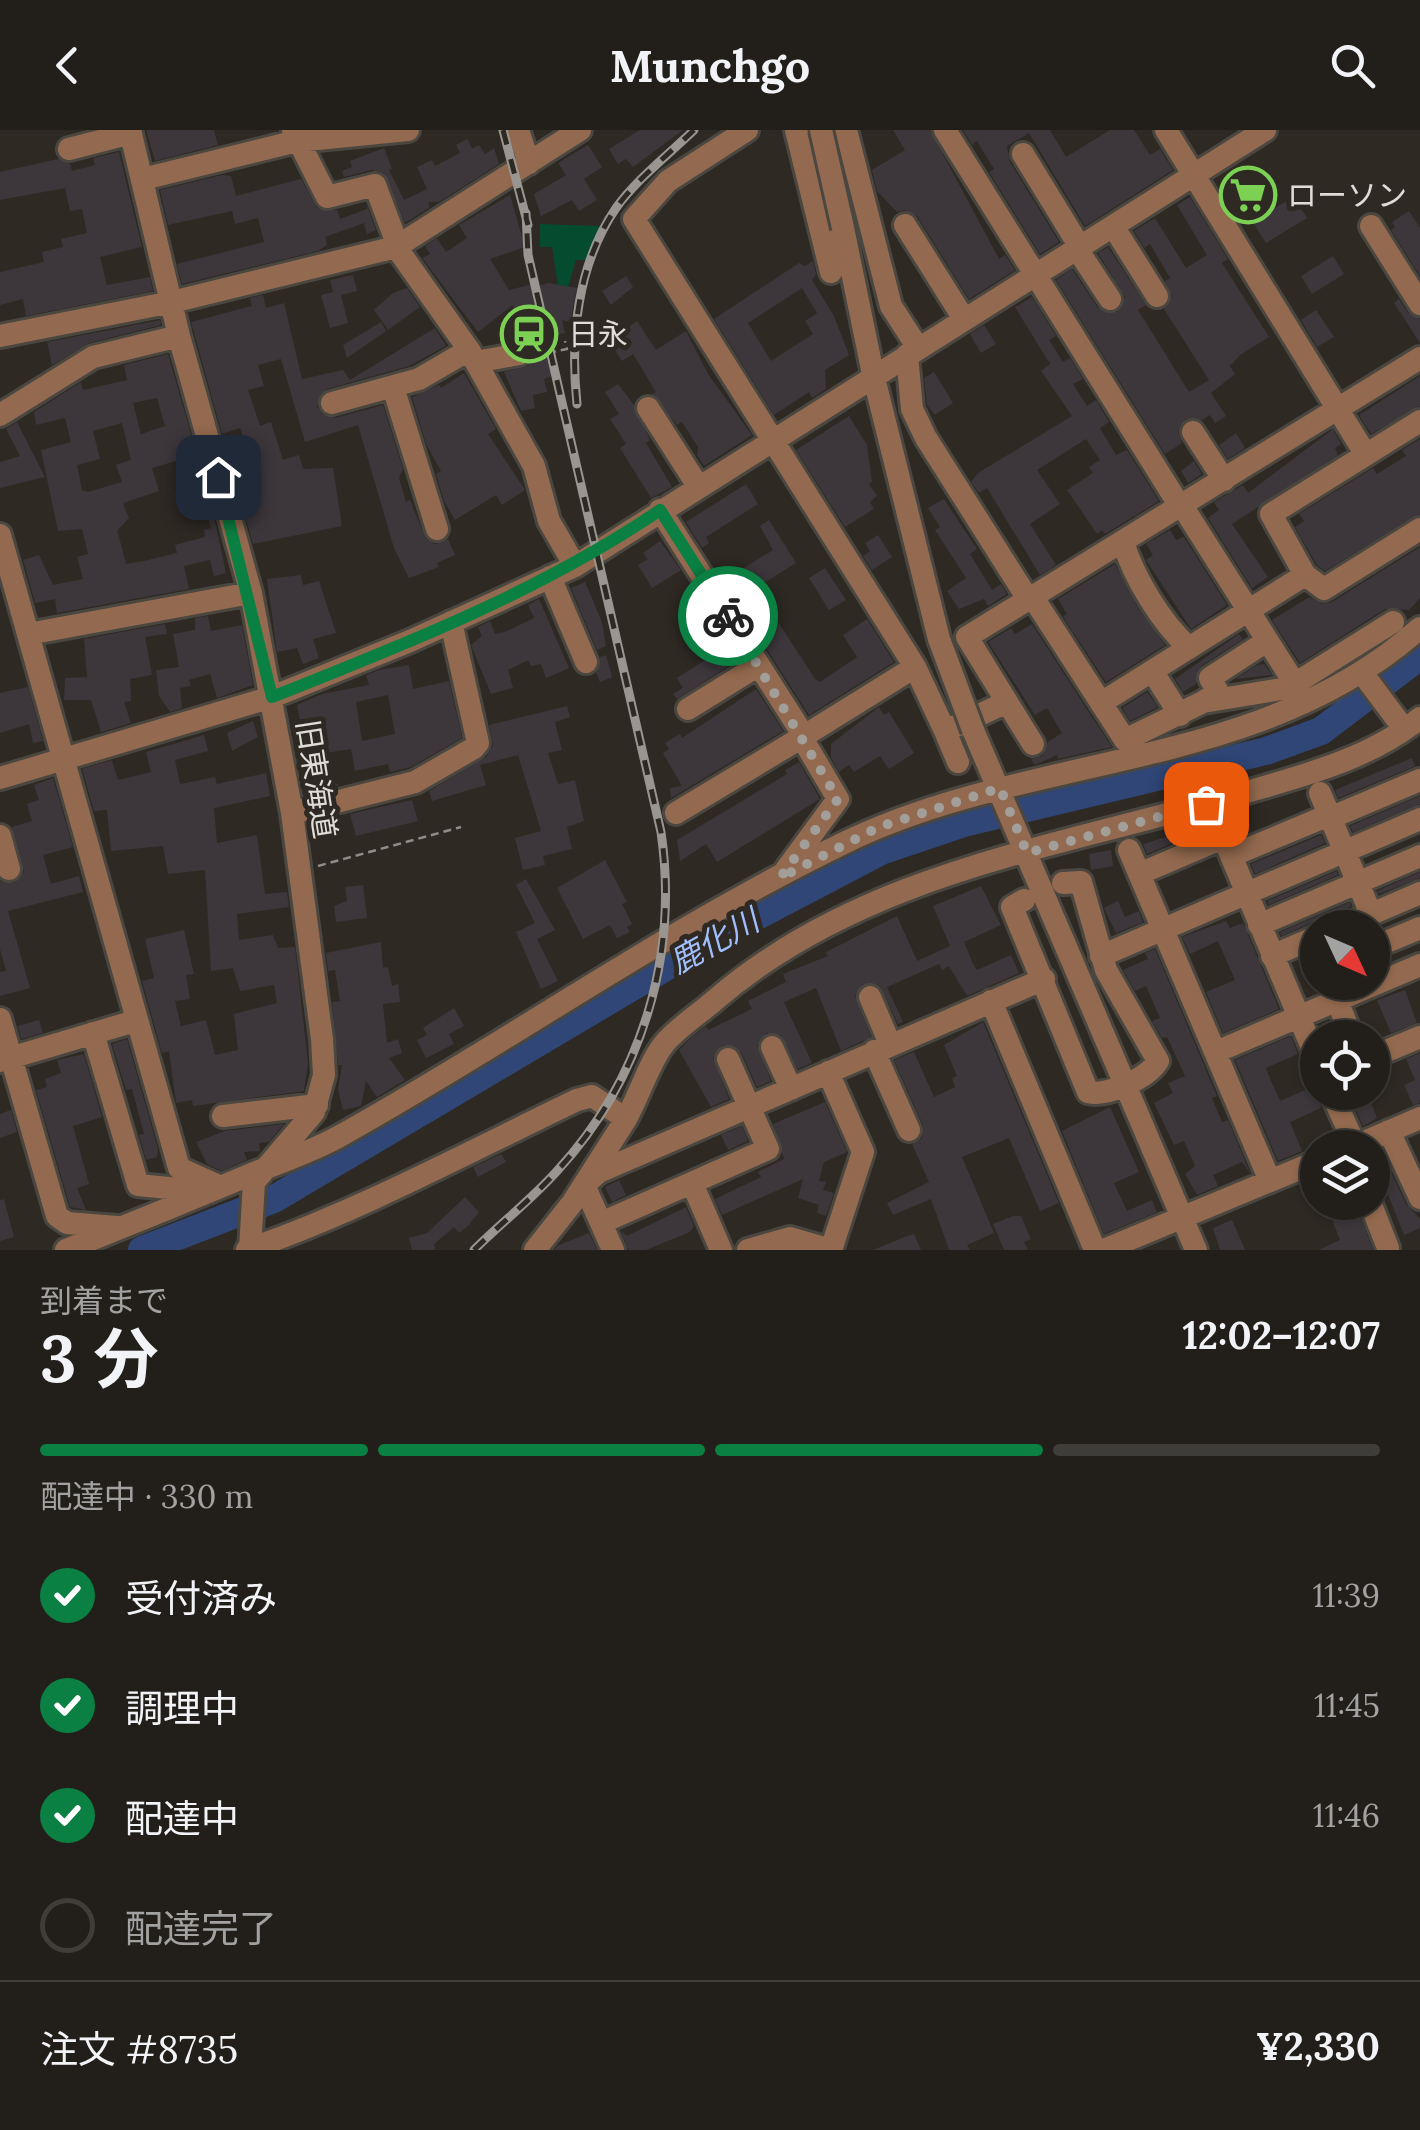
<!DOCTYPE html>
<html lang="ja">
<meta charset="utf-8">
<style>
body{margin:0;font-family:Lora,"Noto Sans JP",serif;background:#2a2723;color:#f1f3f6;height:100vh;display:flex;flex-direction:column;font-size:38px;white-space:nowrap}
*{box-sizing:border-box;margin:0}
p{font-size:32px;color:#a2a2a2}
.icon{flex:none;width:55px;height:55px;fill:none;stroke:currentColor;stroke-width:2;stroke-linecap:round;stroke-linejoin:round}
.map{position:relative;height:1120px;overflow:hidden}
.details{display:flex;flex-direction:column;background:#221f1a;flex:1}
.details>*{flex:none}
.needle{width:65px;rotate:134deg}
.fabs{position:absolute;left:1300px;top:780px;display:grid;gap:20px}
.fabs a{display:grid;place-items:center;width:90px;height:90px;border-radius:50%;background:#221f1a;box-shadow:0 2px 8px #0004,0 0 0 2px #3f3d39;font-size:50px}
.pin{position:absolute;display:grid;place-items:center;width:85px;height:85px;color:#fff;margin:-42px;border-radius:20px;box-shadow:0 5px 15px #0006}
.courier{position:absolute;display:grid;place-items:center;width:100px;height:100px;margin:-50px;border:8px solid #0b8043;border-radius:50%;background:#fff;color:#222;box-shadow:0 2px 12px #0007}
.headline em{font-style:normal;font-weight:700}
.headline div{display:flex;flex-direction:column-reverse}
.headline{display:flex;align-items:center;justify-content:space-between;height:170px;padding:0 40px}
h1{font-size:65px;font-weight:700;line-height:75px}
.bar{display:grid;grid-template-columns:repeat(4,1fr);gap:15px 10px;align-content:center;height:120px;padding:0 40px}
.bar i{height:12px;border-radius:8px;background:#3f3d39}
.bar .selected{background:#0b8043}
.bar p{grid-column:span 4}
.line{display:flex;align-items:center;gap:25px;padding:0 40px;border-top:2px solid #3f3d39}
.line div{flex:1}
ol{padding:0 40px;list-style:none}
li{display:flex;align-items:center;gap:30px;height:110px}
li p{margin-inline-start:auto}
li .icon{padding:10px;border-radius:50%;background:#0b8043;color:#fff;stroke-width:4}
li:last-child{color:#a2a2a2}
li i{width:55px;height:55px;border:5px solid #3f3d39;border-radius:50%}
header{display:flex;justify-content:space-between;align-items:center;height:130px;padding:0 40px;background:#221f1a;font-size:45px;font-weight:700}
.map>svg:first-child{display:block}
</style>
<header><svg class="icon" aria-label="back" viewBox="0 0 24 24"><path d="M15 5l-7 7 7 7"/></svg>Munchgo<svg class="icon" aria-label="search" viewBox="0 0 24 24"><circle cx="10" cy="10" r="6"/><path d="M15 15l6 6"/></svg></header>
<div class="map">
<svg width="1420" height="1120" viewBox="0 0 1420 1120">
<rect width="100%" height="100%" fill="#2e2923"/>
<path fill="#044b2f" d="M540 94 601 96 588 130H576L567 161 559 162 552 117H540Z"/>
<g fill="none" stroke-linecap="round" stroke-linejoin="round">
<path stroke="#2f4676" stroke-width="28" d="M142 1120 274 1069 713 809 881 721 964 693 1266 621 1321 601 1420 526"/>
</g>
<path fill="#3d373c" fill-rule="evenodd" d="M146 0H214L218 15 155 31Z
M640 0H683L633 37 626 29 618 34 609 19Z
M893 0H930L999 129 1005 125 1015 140 969 169 917 86 905 80 897 82 877 61 872 40 905 20Z
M963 0H1050L1066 27 1110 0H1134L1150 25 1160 19 1173 40 1085 96 1029 3 1007 16 1010 32 1059 112 1040 124 989 42 994 39 977 11 972 15Z
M467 9 472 19 479 15 485 24 494 18 499 34 439 72H428L430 77 405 93 384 43 372 40 344 47 342 41 352 37 350 31 384 18 392 39 389 40 404 70 427 59 417 37 432 30 435 36 460 23 456 15Z
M588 15 602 37 584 49 597 70 579 81 572 70 541 86 534 64 566 45 558 33Z
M119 22 142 117 100 127 107 155 150 147 153 161 26 186 23 169 0 175V142L44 132 42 122 63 117 61 109 87 103 82 79 70 81 65 58 0 70V42L58 29 70 34 72 41 95 35 93 28Z
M222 45 231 46 236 66 301 49 317 78 337 80 340 89 367 79 366 73 376 100 367 104 364 93 325 107 327 115 318 121 182 154 177 134 264 112 258 88 235 94 232 81 168 95 160 60Z
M510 65 525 117 490 129 509 160 541 152 536 156 549 153 577 158 570 192 562 190 565 203 542 208 552 246 544 249 547 262 533 265 535 278 521 281 504 242 528 236 534 222 530 214 520 209 513 175 478 202 422 128 430 124 425 116 437 108 446 122 467 108 459 95Z
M1190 67 1228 129 1222 133 1269 207 1240 225 1230 236 1235 244 1211 263 1226 286 1215 293 1210 285 1202 290 1186 289 1178 302 1182 313 1165 324 1056 150 1072 139 1098 178 1117 182 1125 167 1098 123 1108 117 1146 175 1138 180 1189 262 1209 250 1164 179 1172 166 1165 151 1170 148 1150 114 1144 118 1134 101 1155 88 1186 138 1207 125 1177 75Z
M1294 67 1307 88 1266 113 1252 91Z
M1409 81 1420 98V146L1391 100 1395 97 1392 92Z
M1333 126 1344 144 1312 164 1301 146Z
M813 131 816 144 812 150 834 186 849 225 825 240 826 259 812 268 809 262 774 285 714 189 799 133 805 136ZM802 158 817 183 805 191 813 204 771 231 748 193Z
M353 145 357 161 341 165 348 193 330 198 321 165 333 162 330 150Z
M626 146 633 157 611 175 602 161Z
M407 158 420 177 388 200 374 180 393 163Z
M263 165 266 178 284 173 302 249 343 240 350 250 435 198 446 216 409 236 327 259 317 276 322 284 335 288 383 275 403 339 399 348 406 372 410 370 426 409 435 414 448 409 455 425 437 433 439 437 409 448 394 418 358 295 305 312 281 229 258 235 264 256 248 260 260 296 271 292 283 330 299 325 303 339 333 338 342 396 253 414 242 376 250 371 241 339V333L251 330 240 298 222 304 191 192 252 176 250 168Z
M1032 167 1056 206 1049 210 1063 232 1070 228 1083 249 1073 254 1087 276 1096 270 1109 292 1100 298 1116 325 1127 320 1159 371 1105 404 1102 400 1097 404 1067 360 1093 343 1089 337 1100 330 1086 309 1037 340 1060 374 1030 394 1056 435 1040 445 987 358 979 363 971 352 978 343 1072 286 1041 241 1050 234 1015 177Z
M1399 169 1408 183 1420 189V213L1394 173Z
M1316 180 1334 207 1317 217 1301 190Z
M160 190 161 195 89 213 52 235 47 212Z
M637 191 656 220 686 201 708 244 752 305 704 336 697 325 698 317 682 292 677 295 652 264 656 262 633 224 622 231 609 211Z
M381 192 386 201 347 228 343 215Z
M984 195 996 214 981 223 970 204Z
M168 224 197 325 152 338 159 361 123 373 129 388 117 401 119 407 126 434 144 431 177 423 175 415 205 407 204 400 211 398 208 388 214 386 226 443 214 446 210 430 184 436 189 459 57 483 55 469 35 473 23 430 39 425 53 455 83 449 77 427 88 424 82 399 58 401 41 320 71 312 65 288 36 295 34 282 81 252 83 260 127 250 124 235ZM157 268 165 296 141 304 133 273ZM122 293 131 330 116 335 122 352 88 362 82 360 77 335 100 329 93 301Z
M934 242 953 273 935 285 927 275 924 248Z
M464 243 496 299 488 304 525 360 502 375 496 365 455 390 444 371 436 344 441 341 426 314 412 267 439 255 441 258Z
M1420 246V276L1371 304 1359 285Z
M618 254 634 275 650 310 646 313 672 357 651 368 620 318 626 314 610 289 619 284 605 262Z
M849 286 867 315 872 352 869 354 877 366 870 372 874 379 845 397 796 320Z
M17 292 45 347 0 358V332L20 326 6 299Z
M1333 299 1341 314 1335 318 1338 325 1232 394 1268 447 1252 458 1208 388 1219 380 1214 372 1243 355 1248 363Z
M1236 303 1245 318 1228 329 1219 315Z
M1420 309V384L1325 441 1317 435 1295 397 1304 391 1299 384 1373 338 1377 344 1406 326 1402 320Z
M1194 331 1202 344 1188 353 1181 341Z
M197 351 209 376 182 385 175 365Z
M746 354 758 374 706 407 709 413 702 418 686 392Z
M944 369 977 419 970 424 992 460 1001 454 1007 464 988 476 984 469 959 479 947 461 966 448 935 400 940 397 928 378Z
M769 390 796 433 756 458 815 549 820 552 857 527 843 505 867 489 894 532 809 585 723 451 773 420 760 396Z
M1170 400 1176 410 1184 407 1227 475 1191 499 1146 430 1153 425 1146 414Z
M878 405 892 427 872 440 863 426 870 421 865 413Z
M660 411 681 440 652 458 638 435 648 429 643 423Z
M1420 417V468L1409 480 1385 479 1300 533 1272 490 1309 467 1322 474 1332 472Z
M1115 434 1137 476 1165 515 1106 552 1063 487 1067 484 1058 469Z
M825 438 846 470 829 480 809 448Z
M301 445 303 455 319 451 336 503 313 509 319 528 303 534 297 518 277 522 267 449Z
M585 452 602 492 606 516 597 520 571 458Z
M539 469 569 538 546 548 541 534 531 536 528 530 508 540 513 558 491 564 471 515 482 506 478 497 490 491 495 504 505 502 534 488 528 475Z
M208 486 211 501 242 495 253 555 217 568 210 544 189 550 191 556 180 558 182 578 170 582 159 566 156 540 179 537 173 504 195 500V488Z
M165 494 167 504 145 507 152 545 130 549 131 571 124 572 131 593 92 605 101 602 91 570H64L65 548 87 547 84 509Z
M1032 494 1088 581 1112 617 1058 629 1057 625 1035 635 1031 629 1042 626 1048 612 1062 603 1047 578 1035 585 988 512 1011 498 1015 504Z
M1239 504 1243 509 1201 536 1196 554 1183 562 1175 549Z
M728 515 738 530 677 569 673 564 683 558 677 548Z
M606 525 612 547 600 552 596 543 600 527Z
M1264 534 1272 545 1235 549 1257 535Z
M409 535 413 559 449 551 462 608 411 637 390 642 388 634 355 641 351 619 325 623 330 653 340 655 314 662 310 632 298 635 296 621 305 619 297 575 322 564 369 555 366 545 379 540ZM388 565 395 604 362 611 356 572Z
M28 557 43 611 33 613 29 594 0 603V563Z
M756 559 783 601 671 668 670 658 682 656 663 623 669 619 665 613 680 604 682 608Z
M1147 562 1158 577 1130 591 1122 578Z
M567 576 570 587 555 592 562 620 548 623 558 654 575 650 584 691 567 697 572 719 543 726 545 735 523 740 515 708 541 701 518 625 480 635 486 655 432 671 429 661 486 627 493 616 489 595Z
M879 577 884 585 889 582 914 623 889 639 880 626 854 642 849 635 839 642 831 628V614Z
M253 591 258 607 232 621 227 603Z
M204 605 208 621 175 630 180 654 215 647 217 654 266 643 270 666 214 678 217 713 257 705 265 764 287 762 289 777 237 784 239 810 273 805 278 818 295 817 308 933 304 961 193 976 192 970 176 973 169 921 162 923 142 851 154 848 145 809 184 800 194 844 186 845 190 869 175 871 181 896 206 890 215 925 238 920 234 884 277 873 274 855 240 861 233 838 211 841 205 740 168 744 163 716 111 721 107 680 94 681 82 639 112 630 118 650 151 642 146 622Z
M1412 628 1415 636 1338 668 1335 660Z
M799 632 820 669 717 732 706 714 680 731 677 710 787 644 785 640Z
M53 648 73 717 43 725 51 754 79 746 83 762 8 781 30 858 0 866V842L6 841 0 819V751L14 753 24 742 12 697 32 691 27 674 39 670 34 655Z
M1420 666V674L1353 702 1350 696Z
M412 670 418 691 356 706 350 684Z
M1182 702 1185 708 1147 724 1143 714Z
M1321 705 1325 713 1255 744 1251 734Z
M1111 720 1113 736 1091 740 1089 724Z
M605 730 627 772 622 774 632 794 627 797 630 802 617 808 610 795 583 809 557 758Z
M1337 741 1338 745 1268 775 1267 771Z
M1420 742V748L1379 764 1377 761Z
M526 749 555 800 537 809 558 851 541 859 516 802 535 793 516 755Z
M363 755 367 788 336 792 334 776 347 771 345 757Z
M981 756 1001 795 964 812 974 836 977 840 1011 825 1019 843 967 866 949 836 942 840 939 834 887 857 903 892 898 894 880 856 863 854 855 866 871 907 841 921 816 858 784 872 812 933 798 939 781 905 767 903 757 916 771 951 757 957 741 922 723 915 713 928 729 969 711 977 679 920 691 908 706 896 708 900 752 879 748 871 786 852 783 844 828 826 826 822 897 786 917 831 950 816 933 776Z
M1118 771 1125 787 1139 781 1143 792 1116 803 1104 778Z
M1350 772 1351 776 1325 793 1313 792 1281 806 1280 802Z
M1226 791 1230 798 1243 793 1279 879 1223 903 1206 862 1235 850 1218 811 1190 824 1182 807Z
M381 812 383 838 388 837 392 856 398 854 400 872 383 874 387 913 398 909 402 923 389 928 405 950 377 967 366 951 361 976 343 980 338 960 342 935H338L332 872 340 871 335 840 328 841 326 823Z
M1155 819 1217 966 1212 968 1222 992 1228 990 1250 1043 1242 1032 1213 1045 1218 1056 1197 1065 1185 1044 1195 1036 1184 1011 1174 1015 1154 973 1173 963 1168 953 1185 946 1167 907 1162 908 1152 891 1160 888 1146 856 1135 861 1123 840 1148 829 1145 823Z
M1405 860 1417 893 1391 903 1377 870Z
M454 878 464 896 449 904 454 914 426 928 417 910 427 905 423 898Z
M39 890 43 903 21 909 18 896Z
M983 892 1059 1073 1040 1081 1009 1008 962 1027 994 1103 967 1115 970 1120H949L931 1069 893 1085 887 1073 929 1052 912 1014 922 1008 923 995 894 930 914 922 934 967 955 957 952 948 957 946 944 915Z
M1291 906 1298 924 1266 938 1271 951 1280 971 1317 955 1321 978 1290 992 1302 1021 1278 1031 1235 930Z
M127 909 158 1019 157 1027 146 1030 139 1005 144 1004 132 959 126 960 112 914Z
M1420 923V973L1413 975 1404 955 1415 950 1406 929Z
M84 924 102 987 73 996 89 1054 77 1058 86 1080 70 1077 36 960 47 957 45 949 61 943 57 930Z
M1370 970 1377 988 1363 996 1354 976Z
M825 972 847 1022 824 1032 819 1051 826 1052 823 1060 834 1063 826 1086 817 1083 819 1075 798 1068 803 1049 722 1085 715 1069 761 1047 758 1042 784 1029 773 994Z
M1110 977 1139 1042 1114 1053 1127 1081 1152 1070 1157 1082 1104 1104 1062 1001Z
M11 980 17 1002 0 1008V984Z
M284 994 269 1012 259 1013 260 1021 244 1022 247 1030 221 1041 207 1034 196 1012 225 1001Z
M742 996 748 1011 728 1020 721 1005Z
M501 1024 506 1032 478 1047 473 1037Z
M1383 1025 1406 1074 1420 1089V1098L1404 1105 1374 1029Z
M619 1050 626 1065 612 1072 605 1057Z
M465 1067 479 1082 469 1095 459 1103 454 1097 434 1114 435 1120H412L409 1108 427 1103Z
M4 1069 14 1107 0 1111V1070Z
M1325 1072H1355L1373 1120H1318L1340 1110Z
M686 1077 694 1096 690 1102 646 1120H628L621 1101 627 1106Z
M1013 1086H1021L1031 1109 1024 1112 1028 1120H1004L993 1094Z
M1232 1090 1245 1120H1220L1213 1098Z
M589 1103 597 1120H554L557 1116Z
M914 1104 921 1120H873L907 1106Z"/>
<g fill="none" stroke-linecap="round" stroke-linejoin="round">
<g stroke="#4a4640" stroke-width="28">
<path id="minor" d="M130 0 179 206 251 463 292 683 322 909 324 945 314 982 254 1052 250 1120
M293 0 327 67 375 55 398 116
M518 0 529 33
M747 0 668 51 634 89 915 537 945 601 1007 572 967 507 1420 228
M796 0 831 142
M846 0 891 176 918 218
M945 0 1181 378
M1166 0 1366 325
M69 19 131 3
M1023 24 1080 117
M143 49 297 11 408 0
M905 95 964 189
M1113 96 1157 166
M1371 96 1420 174
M843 98 873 244 939 509
M1077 119 1110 169
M0 206 172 172 396 117 580 0
M907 225 912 279 926 308 1028 469
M476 232 519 224
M393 257 437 399
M332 273 419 249 469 220
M648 278 698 356
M0 285 93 227 179 206
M1193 302 1224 350
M1183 377 1295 554
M660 380 804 606 915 537
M0 405 179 1038 221 1057
M1123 412C1134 448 1161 492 1189 518
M575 436 1265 0
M1305 445 1271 384 1420 291
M550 447 586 532
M1032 466 1125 610 1203 572 1288 558 1393 492
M28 504 251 463
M1363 544 1404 599
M1156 547 1180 585
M1007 572 1033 614
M1203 572 1218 562 1210 548 1267 511
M1101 573 1305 445 1324 459 1420 399
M688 579 759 535
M973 600 1196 1120
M945 601 958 632
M0 648 272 567 410 511 575 436 549 391 534 336 469 220 396 117
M1320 663 1371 784
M292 683 415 652 474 618 478 613 451 492
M676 683 804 606
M1330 688 1420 650
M1216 690 1318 932
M0 706 9 739
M1129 720 1270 1051
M1231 726 1329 685
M785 741 838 669 802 608
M1139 744 1223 708
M1024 770 1012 777 1088 962C1107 967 1148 948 1158 931L1106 840 1081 752 1063 753
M1259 795 1420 726
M1339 798 1420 763
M1372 818 1420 798
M1101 826 1420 689
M1272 826 1318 806
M870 867 890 914
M1337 870 1352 908
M991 871 1095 1120
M0 889 57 1086 67 1093 116 1097
M93 903 138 1055 209 1062
M772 917 791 959
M874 921 909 1000
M1216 922 1420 835
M1372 927 1420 907
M0 931 135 891
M828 942 863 1022 831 1120
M1331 962 1355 1015
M223 986 317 975
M1389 1001 1420 1068
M1350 1018 1420 988
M692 1053 721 1120
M1370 1072 1388 1118
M601 1093 768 1019 728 929
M66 1120C126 1096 187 1071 247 1046 277 1033 309 1023 338 1007 509 912 670 797 846 712 1032 622 1259 642 1420 498
M247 1120C362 1080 468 1022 577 970L592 966 626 989C638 968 650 931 664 914 677 898 699 884 715 870 861 744 1054 718 1233 666 1297 647 1367 631 1420 588
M535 1120 573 1072 626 989
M613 1120 584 1055 599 1042 1044 849
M748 1120 790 1108 831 1120
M1104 1120 1318 1031"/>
</g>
<path stroke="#908c87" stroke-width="2.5" stroke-dasharray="8 5" stroke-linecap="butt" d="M548 223 567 219 565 211
M318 736 461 697"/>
<use href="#minor" stroke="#936a4f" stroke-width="22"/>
<g stroke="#999691" stroke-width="9">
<path id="rail" d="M503 0 528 95
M577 274C570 208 577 135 616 78 637 49 668 25 694 0
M474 1120C501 1093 532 1069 557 1041 642 949 679 826 661 702L528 125 526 83"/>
</g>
<use href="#rail" stroke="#2e2923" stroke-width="5" stroke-dasharray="15" stroke-linecap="butt"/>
<g stroke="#4a4640" stroke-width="28" stroke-linecap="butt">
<path id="minor-bridge" d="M821 0 843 98
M939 509 973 600"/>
</g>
<use href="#minor-bridge" stroke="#936a4f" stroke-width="22"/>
</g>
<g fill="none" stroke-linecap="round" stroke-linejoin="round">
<path stroke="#a29e99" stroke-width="10" stroke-dasharray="0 18" d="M728 486 838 669 780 748 879 697 1000 658 1027 723 1206 674"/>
<path stroke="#0b8043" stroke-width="12" d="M218 347 272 567C406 514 541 461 660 380L728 486"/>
</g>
<defs>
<g id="supermarket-ring" transform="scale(2.875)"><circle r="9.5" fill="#2e2923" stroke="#7cd155" stroke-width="1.5"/><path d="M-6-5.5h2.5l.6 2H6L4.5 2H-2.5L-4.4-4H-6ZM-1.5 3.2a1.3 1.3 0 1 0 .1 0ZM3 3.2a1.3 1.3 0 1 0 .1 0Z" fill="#7cd155"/></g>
<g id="station-ring" transform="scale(2.875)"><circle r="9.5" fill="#2e2923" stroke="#7cd155" stroke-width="1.5"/><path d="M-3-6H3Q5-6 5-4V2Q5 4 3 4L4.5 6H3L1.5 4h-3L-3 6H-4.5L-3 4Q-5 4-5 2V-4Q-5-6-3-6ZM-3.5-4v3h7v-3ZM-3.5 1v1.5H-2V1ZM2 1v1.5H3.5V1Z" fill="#7cd155"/></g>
</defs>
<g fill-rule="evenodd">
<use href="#supermarket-ring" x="1248" y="65"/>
<use href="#station-ring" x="529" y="204"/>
</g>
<g text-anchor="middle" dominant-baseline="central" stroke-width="10" stroke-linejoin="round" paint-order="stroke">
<g font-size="30" fill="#e0ddd9" stroke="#2e2923" text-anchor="start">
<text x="1287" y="65">ローソン</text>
<text x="568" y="204">日永</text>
</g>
<g font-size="30" fill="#e0ddd9" stroke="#2e2923">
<text transform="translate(317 649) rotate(81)">旧東海道</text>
</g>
<g font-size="32" font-style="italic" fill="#a0befb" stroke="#2e2923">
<text transform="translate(714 811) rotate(-29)">鹿化川</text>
</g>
</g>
</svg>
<div class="fabs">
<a><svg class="needle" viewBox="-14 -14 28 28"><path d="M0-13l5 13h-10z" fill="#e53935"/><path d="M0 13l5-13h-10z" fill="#a2a2a2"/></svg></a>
<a><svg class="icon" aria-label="locate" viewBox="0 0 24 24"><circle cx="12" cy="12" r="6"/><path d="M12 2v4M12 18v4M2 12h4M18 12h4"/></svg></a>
<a><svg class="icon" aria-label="layers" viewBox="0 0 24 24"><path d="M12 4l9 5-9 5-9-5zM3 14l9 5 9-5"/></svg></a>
</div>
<div class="pin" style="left:1206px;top:674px;background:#ea580c"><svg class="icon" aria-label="bag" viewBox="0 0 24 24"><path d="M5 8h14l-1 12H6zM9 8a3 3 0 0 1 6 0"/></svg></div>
<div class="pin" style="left:218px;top:347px;background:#1f2937"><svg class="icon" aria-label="home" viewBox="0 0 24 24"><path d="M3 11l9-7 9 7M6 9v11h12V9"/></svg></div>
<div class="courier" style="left:728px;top:486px"><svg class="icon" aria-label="bike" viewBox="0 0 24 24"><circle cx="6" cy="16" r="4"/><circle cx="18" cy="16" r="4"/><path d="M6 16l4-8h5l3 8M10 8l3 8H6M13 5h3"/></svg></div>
</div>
<section class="details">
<div class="headline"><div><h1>3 分</h1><p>到着まで</p></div><em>12:02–12:07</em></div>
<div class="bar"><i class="selected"></i><i class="selected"></i><i class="selected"></i><i></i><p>配達中 · 330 m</p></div>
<ol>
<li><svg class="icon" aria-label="check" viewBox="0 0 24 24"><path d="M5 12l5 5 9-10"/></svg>受付済み<p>11:39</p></li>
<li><svg class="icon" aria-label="check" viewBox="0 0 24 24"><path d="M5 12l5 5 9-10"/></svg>調理中<p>11:45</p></li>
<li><svg class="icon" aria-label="check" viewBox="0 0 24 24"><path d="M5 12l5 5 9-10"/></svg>配達中<p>11:46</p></li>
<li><i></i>配達完了</li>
</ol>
<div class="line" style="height:130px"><div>注文 #8735</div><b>¥2,330</b></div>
</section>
